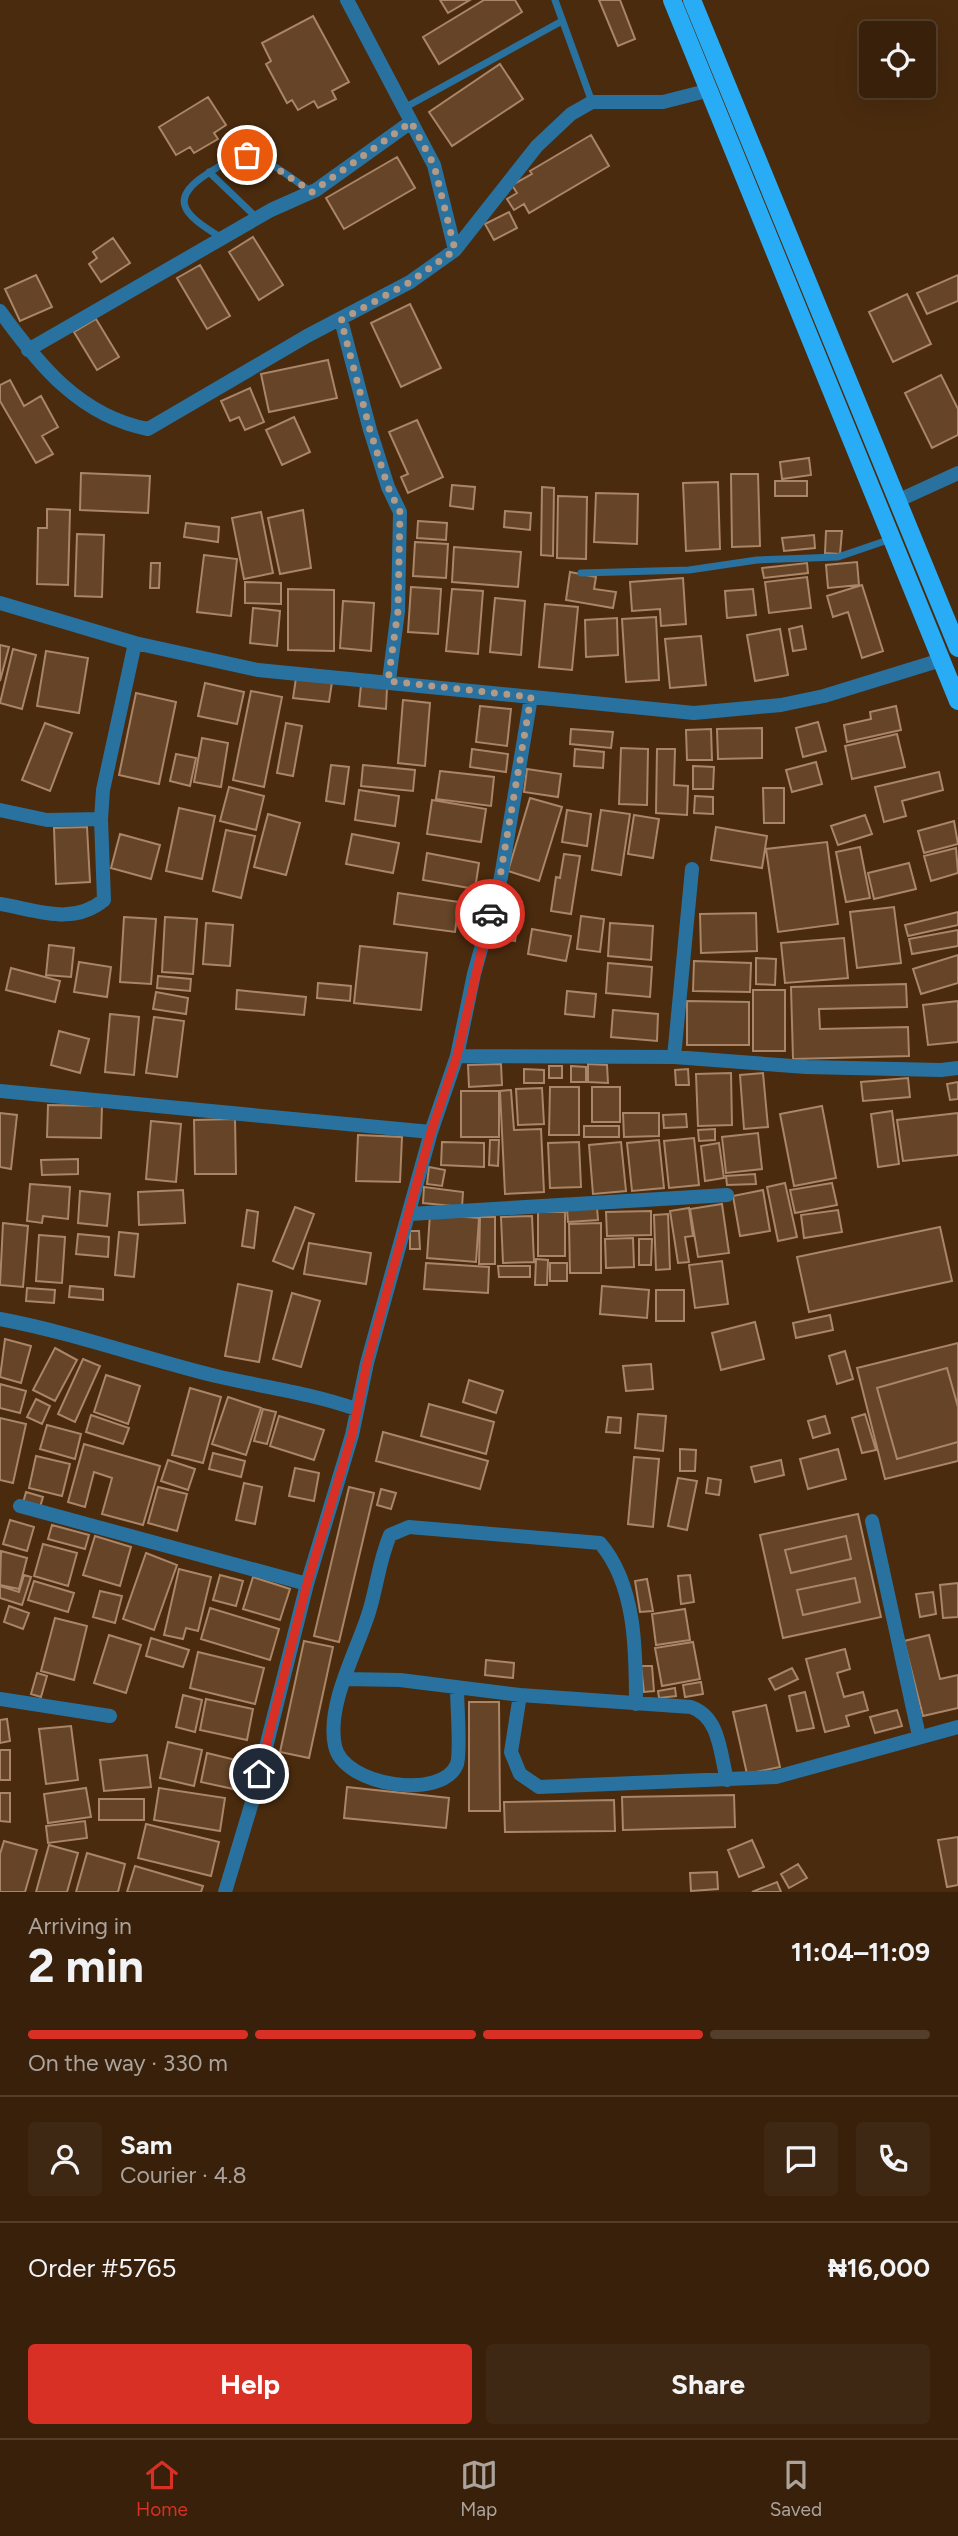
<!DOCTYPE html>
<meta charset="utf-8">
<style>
body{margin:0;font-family:Figtree,sans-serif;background:#3f2813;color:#f1f3f6;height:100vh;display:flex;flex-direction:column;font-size:26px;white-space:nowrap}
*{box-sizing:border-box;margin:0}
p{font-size:23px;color:#aba39c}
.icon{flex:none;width:38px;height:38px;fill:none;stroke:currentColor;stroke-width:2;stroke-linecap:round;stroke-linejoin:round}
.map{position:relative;height:1892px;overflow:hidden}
.side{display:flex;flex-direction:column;background:#38200a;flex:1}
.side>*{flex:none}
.tools{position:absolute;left:859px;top:21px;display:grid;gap:14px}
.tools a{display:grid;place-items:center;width:77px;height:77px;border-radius:7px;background:#38200a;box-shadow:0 7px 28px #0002,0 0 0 2px #523e2b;font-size:35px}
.pin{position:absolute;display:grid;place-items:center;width:60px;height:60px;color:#fff;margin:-30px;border:4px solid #fff;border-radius:50%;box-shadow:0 2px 7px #0007}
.courier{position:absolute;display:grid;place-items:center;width:70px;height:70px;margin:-35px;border:5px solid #d93025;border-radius:50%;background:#fff;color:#222;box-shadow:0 2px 9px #0007}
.summary em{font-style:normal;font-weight:700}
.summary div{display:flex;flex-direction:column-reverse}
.summary{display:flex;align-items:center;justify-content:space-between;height:119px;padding:0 28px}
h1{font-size:46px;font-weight:700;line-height:52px}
.bar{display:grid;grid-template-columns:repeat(4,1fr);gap:10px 7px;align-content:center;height:84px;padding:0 28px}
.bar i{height:9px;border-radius:5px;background:#523e2b}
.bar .current{background:#d93025}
.bar p{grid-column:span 4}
.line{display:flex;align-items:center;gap:18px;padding:0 28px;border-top:2px solid #523e2b}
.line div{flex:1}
.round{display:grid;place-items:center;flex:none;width:74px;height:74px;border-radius:7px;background:#3f2813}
.action{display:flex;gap:14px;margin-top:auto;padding:14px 28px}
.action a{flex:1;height:80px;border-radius:7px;background:#d93025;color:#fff;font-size:28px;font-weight:700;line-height:80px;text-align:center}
.action a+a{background:#3f2813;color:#f1f3f6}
.dock{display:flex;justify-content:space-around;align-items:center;height:98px;border-top:2px solid #523e2b;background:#38200a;font-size:19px;color:#aba39c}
.dock a{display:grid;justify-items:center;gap:4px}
.dock .current{color:#d93025}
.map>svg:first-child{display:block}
</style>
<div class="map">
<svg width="958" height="1892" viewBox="0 0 958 1892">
<rect width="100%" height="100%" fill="#4a2b0e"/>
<path fill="#654427" stroke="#aa8567" stroke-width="2" fill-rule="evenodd" d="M440 0H470L448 13Z
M484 0H515L522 12 439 64 423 37Z
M599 0H620L635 39 618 46Z
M313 16 349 82 332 91 336 99 318 108 314 101 298 110 292 100 287 103 266 64 271 61 262 43Z
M500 64 523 99 452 146 429 112Z
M208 97 226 125 214 133 218 139 194 153 190 147 176 155 159 127Z
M591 135 609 166 529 213 524 204 514 210 507 199 517 193 512 185 532 174 530 171Z
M397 157 415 188 344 229 326 198Z
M509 212 517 228 494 240 485 224Z
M253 237 283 285 259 300 229 252Z
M113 238 130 263 101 282 89 264 97 258 93 252Z
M200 265 230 316 207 329 177 278Z
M36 275 52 307 20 321 5 289Z
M958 275V301L927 314 917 293Z
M907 294 931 344 893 362 869 312Z
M410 304 441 368 401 387 371 323Z
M96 319 119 357 97 370 74 332Z
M328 360 337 398 269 412 261 374Z
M941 375 958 409V435L932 448 905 393Z
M10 380 24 406 41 396 58 427 42 436 53 454 36 463 0 401V385Z
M250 388 264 422 245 430 239 417 230 421 221 401Z
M294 417 310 452 282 465 266 430Z
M417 420 443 477 408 493 401 477 408 474 389 432Z
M809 458 811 475 782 479 780 462Z
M81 473 150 476 148 513 80 510Z
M731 474H758L760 546 732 547Z
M775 481H807V496H775Z
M718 482 720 549 686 551 683 483Z
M452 485 475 487 473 509 450 506Z
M542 487 554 488 553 556 541 555Z
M596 493 638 494 637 544 594 542Z
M558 496 587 497 586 559 557 558Z
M47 509 70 510 68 585 37 584 38 528H47Z
M303 510 311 568 280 574 268 518Z
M505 511 531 513 530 530 504 527Z
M261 512 273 573 244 579 232 518Z
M418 521 447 523 446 540 417 538Z
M186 523 219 527 218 542 184 537Z
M826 531H842L840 554 825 553Z
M77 534 104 535 102 597 75 596Z
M814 535 815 548 784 551 782 538Z
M415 542 448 544 446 578 413 576Z
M454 547 521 552 518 587 452 582Z
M204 555 237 559 231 616 197 612Z
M857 562 859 585 828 588 826 565Z
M151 563H160L159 588H150Z
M807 563 808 573 764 578 762 568Z
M570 572 596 577 594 589 616 592 613 608 566 600Z
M807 577 811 608 769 613 765 582Z
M683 578 686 624 661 626 660 609 632 611 630 582Z
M245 582 281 583V604L245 603Z
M862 585 883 651 862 658 848 612 833 617 827 596Z
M411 587 441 589 438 634 408 632Z
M288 589 334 590V651L288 650Z
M452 589 483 591 478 654 446 651Z
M753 589 756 615 727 618 725 591Z
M495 598 525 601 521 655 490 652Z
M343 601 374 603 371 651 340 648Z
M545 604 578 607 572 670 539 667Z
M253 608 280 611 277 646 250 643Z
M656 617 659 680 626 682 622 619Z
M617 618 618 655 586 657 585 620Z
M802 626 806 649 793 651 789 629Z
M780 629 788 675 755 681 747 635Z
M701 636 706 685 670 688 665 639Z
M0 645 9 647 0 681Z
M13 649 36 655 22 709 0 703Z
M46 651 88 658 79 713 37 706Z
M296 678 332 682 329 702 293 698Z
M205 683 244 692 237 724 198 716Z
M361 685 387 688 386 709 359 706Z
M251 691 282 697 264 787 233 780Z
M136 693 176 702 159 784 119 775Z
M403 700 430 703 425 766 398 763Z
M480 706 511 709 507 746 476 742Z
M896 706 901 730 847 742 844 725 871 719 870 712Z
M818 722 826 751 803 757 796 728Z
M45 723 72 733 50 791 22 780Z
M286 723 302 726 293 776 277 773Z
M762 728V758L718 759 717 729Z
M571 729 613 732 611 748 570 744Z
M711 729 712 760H687L686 730Z
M897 734 905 767 852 779 845 746Z
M202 738 228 743 221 787 194 782Z
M621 748 648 749 647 805 619 804Z
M472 749 508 754 506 772 470 767Z
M575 749 604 752 603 768 574 766Z
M657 749H675L674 785 688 786 687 815 656 813Z
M176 754 196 758 190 786 170 781Z
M816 762 822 784 792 792 786 770Z
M331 765 349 767 344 804 326 801Z
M363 765 415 770 413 791 361 786Z
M693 766 714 767 713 789H693Z
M527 769 561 774 558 797 524 792Z
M440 771 494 777 491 806 436 799Z
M939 772 943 790 902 801 906 816 884 822 875 787Z
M229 787 264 796 256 830 220 821Z
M763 788H784V823H764Z
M359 790 399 796 395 826 355 820Z
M695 796 713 797V814L694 813Z
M530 798 562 807 539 881 508 871Z
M432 800 486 809 481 842 427 834Z
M179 808 215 816 202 879 166 871Z
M567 810 591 814 587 846 562 842Z
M601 810 630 814 621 875 592 870Z
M268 814 300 823 286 875 254 867Z
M634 815 659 819 653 858 628 854Z
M865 815 872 834 838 845 831 826Z
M954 821 958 844 924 853 918 831Z
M87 827 90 882 56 884 54 828Z
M716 827 767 836 762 868 711 860Z
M226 830 255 836 241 898 213 891Z
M120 834 160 845 151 879 111 868Z
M352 834 399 843 393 873 346 864Z
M827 842 838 924 778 932 766 849Z
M860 847 870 898 846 902 836 852Z
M956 848 958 873 931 881 924 856Z
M427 853 479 863 475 889 423 880Z
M564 854 580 856 571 914 551 911 556 877 560 878Z
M909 863 916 889 874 899 868 873Z
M398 893 459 902 455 932 394 924Z
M505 899 522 902 515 941 499 938Z
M894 907 901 963 857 968 850 912Z
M958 912V925L908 936 905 925Z
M756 913 757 951 701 953 700 914Z
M581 916 604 919 600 952 577 949Z
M124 917 156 919 151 984 120 982Z
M165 917 197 919 193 974 162 972Z
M206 923 233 925 230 966 203 964Z
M610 923 653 926 651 960 608 956Z
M532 929 571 936 566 961 528 954Z
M958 930V946L912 954 909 939Z
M844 938 848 978 785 983 781 943Z
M49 945 74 948 71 977 46 975Z
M360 946 427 953 421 1010 354 1003Z
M958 955V983L921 994 913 969Z
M756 958 776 959 775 985 756 984Z
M694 961 751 963 750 992 693 991Z
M79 962 111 967 107 997 74 992Z
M608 963 652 967 650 997 606 993Z
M11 968 60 981 55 1002 6 990Z
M158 976 191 979 190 991 157 988Z
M318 983 351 986 350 1001 317 998Z
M906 984 907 1007 819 1009 820 1029 908 1027 909 1056 793 1059 791 987Z
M237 990 306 997 304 1015 236 1009Z
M753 990H785V1051H753Z
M567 991 596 994 594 1017 565 1014Z
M156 992 188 998 186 1014 153 1009Z
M687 1001 749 1002V1045H687Z
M958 1001V1042L928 1045 923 1005Z
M613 1010 658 1014 657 1041 611 1037Z
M110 1014 139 1017 134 1075 105 1072Z
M154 1017 184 1021 177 1077 146 1073Z
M59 1031 89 1039 80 1073 51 1065Z
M501 1064 502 1085 469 1087 468 1065Z
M588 1064 607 1065 608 1083 588 1082Z
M549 1066H562V1078H549Z
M571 1066 586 1067V1082H571Z
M524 1069 544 1070V1083H524Z
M688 1069 689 1085H676L675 1070Z
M731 1073 732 1125 698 1126 696 1074Z
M763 1073 768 1127 744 1129 740 1075Z
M908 1078 910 1097 863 1101 861 1082Z
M958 1082V1099L950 1100 947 1084Z
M550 1087H579V1135H549Z
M592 1087H620V1122H592Z
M542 1088 544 1124 518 1125 516 1089Z
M511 1090 514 1130 541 1129 544 1192 505 1194 500 1091Z
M461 1091H499V1137H461Z
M48 1105 102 1106 101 1138 47 1137Z
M822 1106 836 1178 794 1186 780 1114Z
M892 1111 899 1164 878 1167 871 1114Z
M0 1113 17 1115 11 1169 0 1167Z
M623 1113H659V1136L624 1137Z
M958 1113V1155L903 1161 897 1120Z
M686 1114 687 1127 664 1128 663 1115Z
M235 1119 236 1174H195L194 1120Z
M151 1121 181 1124 176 1182 146 1179Z
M584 1126H619V1137H584Z
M715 1129V1140L699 1141 698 1130Z
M758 1133 762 1169 726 1173 722 1137Z
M358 1135 402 1137 400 1182 356 1181Z
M694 1138 699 1185 669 1188 664 1141Z
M490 1140H499L498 1166 489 1165Z
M659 1140 664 1188 632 1191 627 1143Z
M442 1142 484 1143V1167L441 1165Z
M579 1142 581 1187 550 1188 548 1143Z
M621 1142 626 1191 593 1194 589 1145Z
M719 1143 724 1178 705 1181 701 1146Z
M78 1159V1174L42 1175 41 1160Z
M429 1167 445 1170 442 1186 427 1184Z
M755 1174 756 1184 727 1185 726 1176Z
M785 1183 797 1237 778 1241 767 1187Z
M832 1183 837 1205 795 1213 790 1190Z
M30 1184 70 1187 68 1219 43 1216 42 1223 27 1221Z
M424 1187 463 1192 462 1207 423 1203Z
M183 1190 185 1223 139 1225 138 1192Z
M763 1190 770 1231 740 1236 733 1196Z
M80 1191 110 1194 107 1226 78 1223Z
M722 1204 729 1253 698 1257 690 1209Z
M295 1207 314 1214 293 1269 273 1261Z
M597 1207 598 1220 568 1222 567 1209Z
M689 1208 693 1236 685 1237 689 1262 678 1263 670 1211Z
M247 1210 258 1212 254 1248 242 1246Z
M838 1210 842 1232 804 1238 801 1215Z
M651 1211V1235L607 1236 606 1212Z
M538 1212H565V1256H538Z
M430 1214 479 1218 476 1262 427 1258Z
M668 1214 670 1269 656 1270 654 1215Z
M532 1216 534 1262 503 1263 501 1217Z
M480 1217H495V1264H479Z
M3 1223 28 1226 23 1287 0 1285Z
M601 1223V1273H570L569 1224Z
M940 1227 952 1281 809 1312 797 1257Z
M410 1231H419L420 1249H410Z
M119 1232 138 1234 134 1277 115 1275Z
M78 1234 109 1237 108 1257 76 1254Z
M39 1235 65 1237 62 1283 36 1281Z
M633 1238 634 1267 606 1268 605 1239Z
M639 1239H652L651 1265H639Z
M309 1243 371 1253 366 1284 304 1274Z
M536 1259 548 1260 547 1285H535Z
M722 1261 728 1304 695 1308 689 1265Z
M426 1263 489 1267 488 1293 424 1289Z
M550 1263H567V1281H550Z
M498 1266H530V1277H499Z
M238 1284 272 1291 259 1362 225 1356Z
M70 1286 103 1289V1300L69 1297Z
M602 1286 649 1290 647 1318 600 1314Z
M27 1288 55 1290 54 1303 26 1301Z
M656 1290H684V1321H656Z
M292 1293 320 1301 301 1367 273 1359Z
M830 1315 833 1330 796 1338 793 1323Z
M755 1322 764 1359 721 1370 712 1333Z
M5 1339 31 1346 21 1383 0 1377Z
M958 1343V1407L947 1368 877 1388 897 1459 958 1442V1461L885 1479 857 1368Z
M55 1348 77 1360 55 1401 33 1390Z
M845 1351 853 1379 837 1384 829 1356Z
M83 1359 100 1366 75 1422 58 1414Z
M651 1364 653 1389 626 1391 623 1366Z
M947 1368 958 1407V1442L897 1459 877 1388Z
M106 1375 140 1386 128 1424 94 1412Z
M469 1380 503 1391 496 1413 463 1402Z
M0 1384 26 1391 20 1413 0 1408Z
M190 1388 221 1397 203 1463 172 1455Z
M228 1397 261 1408 246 1455 212 1444Z
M36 1399 50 1406 42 1424 27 1417Z
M429 1404 494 1422 486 1454 421 1436Z
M263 1409 276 1412 267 1444 254 1441Z
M638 1414 666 1416 663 1451 635 1448Z
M865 1414 876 1450 862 1453 852 1418Z
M91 1415 129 1428 123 1444 86 1432Z
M279 1416 324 1430 314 1460 270 1446Z
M825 1416 830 1433 813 1438 808 1421Z
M608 1417 621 1418 620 1433 606 1432Z
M0 1418 26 1424 13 1483 0 1480Z
M47 1425 81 1434 75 1459 40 1449Z
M383 1432 488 1461 480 1489 376 1461Z
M84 1444 160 1466 143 1525 102 1514 112 1478 94 1472 85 1507 68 1502Z
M680 1449 696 1450 695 1471H680Z
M838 1449 846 1479 808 1489 800 1459Z
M213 1453 245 1461 241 1477 209 1469Z
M36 1456 70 1464 62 1496 29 1488Z
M634 1457 659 1459 653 1527 628 1524Z
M168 1460 195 1469 188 1490 161 1481Z
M781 1460 784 1475 755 1482 751 1467Z
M295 1468 319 1473 314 1501 289 1496Z
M678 1478 697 1481 687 1530 668 1526Z
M708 1478 721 1480 719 1495 706 1493Z
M244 1483 262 1487 255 1524 236 1520Z
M158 1487 187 1494 177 1531 148 1523Z
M349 1487 374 1493 339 1642 314 1636Z
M381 1489 396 1493 391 1509 377 1505Z
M26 1492 43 1497 40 1507 23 1503Z
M858 1514 881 1617 783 1638 760 1535ZM846 1536 851 1559 791 1573 785 1550ZM855 1578 860 1602 803 1615 797 1590Z
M10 1520 34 1527 27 1551 3 1544Z
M52 1525 89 1535 85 1549 48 1539Z
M95 1536 131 1547 120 1586 83 1575Z
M846 1536 851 1559 791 1573 785 1550Z
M43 1544 77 1553 68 1586 34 1576Z
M1 1551 27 1558 19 1589 0 1585Z
M146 1553 177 1565 154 1630 123 1619Z
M179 1569 211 1577 198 1631 186 1628 183 1639 164 1635Z
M24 1575 31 1577 22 1605 0 1598V1586L19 1592Z
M220 1575 243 1581 236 1606 213 1600Z
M690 1575 694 1602 681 1604 678 1576Z
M253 1577 290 1589 280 1620 243 1609Z
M855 1578 860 1602 803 1615 797 1590Z
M647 1579 653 1611 640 1612 635 1581Z
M34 1581 74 1593 68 1612 28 1600Z
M958 1583V1617L943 1618 940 1585Z
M100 1591 122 1596 115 1623 93 1617Z
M933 1592 936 1614 920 1617 916 1594Z
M9 1606 29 1613 23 1629 4 1622Z
M210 1608 279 1629 270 1660 201 1639Z
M685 1609 690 1640 656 1645 652 1614Z
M55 1618 87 1626 74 1680 41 1671Z
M109 1635 141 1645 126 1693 94 1683Z
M929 1635 940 1679 958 1675V1708L923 1716 904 1641Z
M151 1638 189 1650 183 1667 146 1656Z
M304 1641 333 1647 309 1758 280 1752Z
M693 1642 700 1679 662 1686 655 1648Z
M845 1649 850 1669 837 1673 844 1697 863 1692 868 1710 846 1716 849 1726 825 1732 806 1659Z
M198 1652 264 1668 255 1704 190 1688Z
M486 1660 514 1663 513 1678 485 1675Z
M641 1666H652L654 1691 644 1692Z
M792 1668 798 1679 775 1690 769 1679Z
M37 1673 47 1676 41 1697 31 1694Z
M701 1682 703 1694 685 1697 683 1685Z
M675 1688 676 1696 659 1698 658 1691Z
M805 1692 814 1728 797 1731 789 1696Z
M183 1695 202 1700 195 1732 176 1727Z
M206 1699 253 1709 247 1740 200 1730Z
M469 1702H499L500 1811H469Z
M766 1705 780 1767 747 1774 733 1712Z
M897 1710 902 1726 875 1733 870 1717Z
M7 1719 10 1741 0 1743V1720Z
M71 1726 78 1780 46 1784 39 1729Z
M168 1742 202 1750 194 1786 160 1778Z
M0 1750H10V1780H0Z
M207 1753 244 1762 238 1790 201 1782Z
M147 1755 151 1787 104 1791 100 1760Z
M347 1787 449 1798 446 1828 344 1818Z
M86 1788 91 1817 48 1823 44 1794Z
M159 1788 225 1798 220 1831 154 1820Z
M0 1793H10V1822L0 1821Z
M734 1795 735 1827 623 1830 622 1797Z
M99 1799H144V1820H99Z
M614 1800 615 1831 505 1832 504 1802Z
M85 1821 87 1838 48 1843 46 1826Z
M146 1824 219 1842 211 1876 138 1858Z
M958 1837V1885L947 1887 938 1840Z
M752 1840 764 1867 739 1877 728 1850Z
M4 1841 37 1850 25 1892H0V1854Z
M49 1845 78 1853 67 1892H36Z
M87 1853 125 1864 118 1892H76Z
M798 1864 807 1878 789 1888 781 1874Z
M135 1866 203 1886 201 1892H127Z
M717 1872 718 1889 691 1891 690 1873Z
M777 1882 781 1892H752Z"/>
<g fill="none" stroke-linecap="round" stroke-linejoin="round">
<path stroke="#29729f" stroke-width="7" d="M555 0 592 102
M404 108 562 21
M209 172 257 218
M222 238C182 214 165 198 215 169 225 162 237 154 249 156 271 160 292 179 310 191
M581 573 689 570 757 560 838 557 891 539"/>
<path stroke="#29729f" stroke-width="14" d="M347 0 434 165 455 250
M0 311C39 365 80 416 148 429L307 336 410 282 455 250 537 146 571 114 592 102H663L710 90
M341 320 370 430 388 487 400 512 398 611 389 680
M28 350 271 210 316 190 411 122
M897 501 958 473
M0 603 135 643 258 670 694 713 781 705 824 696 941 660
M0 810 47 820 101 819
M0 904C38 910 72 926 104 900L101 819 103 790 135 643
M457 1056 674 1057 806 1067 941 1070 958 1068
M674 1057 692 869
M0 1091 431 1132
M410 1214 727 1195
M0 1319C74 1333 143 1358 216 1376 263 1387 311 1393 356 1409
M20 1506 307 1584
M872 1521 919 1736
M345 1679 400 1680 520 1695 691 1707C720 1717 720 1753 727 1780
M457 1689C457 1704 461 1752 457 1764 443 1801 343 1786 335 1746 326 1705 357 1651 369 1612 377 1586 379 1561 390 1535L409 1527 600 1543C636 1585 636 1651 636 1704
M520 1695 511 1752 520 1774 539 1787 776 1777 958 1727
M0 1699 110 1716
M225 1892 253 1799 307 1584 352 1435 367 1363 431 1132 457 1056 474 974 501 877 531 697"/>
<path stroke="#28acf6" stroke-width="18" d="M672 0 958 701
M692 0 958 648"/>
</g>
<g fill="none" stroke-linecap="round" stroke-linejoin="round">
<path stroke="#b39a86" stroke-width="7" stroke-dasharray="0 12.6" d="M247 155 264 160 312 192 411 122 434 165 455 250 410 282 341 320 370 430 388 487 400 512 398 611 388 681 531 697 500 877 490 914"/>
<path stroke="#d93025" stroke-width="9" d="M259 1774 307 1584 352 1435 367 1363 431 1132 457 1056 490 914"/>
</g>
</svg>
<div class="tools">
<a><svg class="icon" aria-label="locate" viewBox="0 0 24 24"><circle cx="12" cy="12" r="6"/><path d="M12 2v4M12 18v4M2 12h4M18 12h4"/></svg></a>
</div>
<div class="pin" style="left:247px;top:155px;background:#ea580c"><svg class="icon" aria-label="bag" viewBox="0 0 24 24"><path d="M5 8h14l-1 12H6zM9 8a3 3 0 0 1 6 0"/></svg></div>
<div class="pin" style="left:259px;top:1774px;background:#1f2937"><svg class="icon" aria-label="home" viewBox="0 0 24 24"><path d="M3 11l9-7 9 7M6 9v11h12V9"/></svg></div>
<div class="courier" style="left:490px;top:914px"><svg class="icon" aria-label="car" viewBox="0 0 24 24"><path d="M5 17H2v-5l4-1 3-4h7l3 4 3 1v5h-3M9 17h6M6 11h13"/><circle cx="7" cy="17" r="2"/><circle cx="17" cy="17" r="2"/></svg></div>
</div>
<section class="side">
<div class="summary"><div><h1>2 min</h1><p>Arriving in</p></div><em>11:04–11:09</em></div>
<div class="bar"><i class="current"></i><i class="current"></i><i class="current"></i><i></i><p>On the way · 330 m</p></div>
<div class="line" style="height:126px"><a class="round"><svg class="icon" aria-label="person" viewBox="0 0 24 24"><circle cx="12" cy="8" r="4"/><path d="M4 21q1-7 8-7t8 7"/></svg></a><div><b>Sam</b><p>Courier · 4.8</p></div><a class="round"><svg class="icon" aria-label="chat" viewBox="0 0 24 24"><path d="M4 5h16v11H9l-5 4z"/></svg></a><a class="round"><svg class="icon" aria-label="phone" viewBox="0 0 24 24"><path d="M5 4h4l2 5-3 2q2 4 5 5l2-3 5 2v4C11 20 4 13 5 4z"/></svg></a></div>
<div class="line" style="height:91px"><div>Order #5765</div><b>₦16,000</b></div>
<div class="action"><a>Help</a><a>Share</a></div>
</section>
<nav class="dock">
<a class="current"><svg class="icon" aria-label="home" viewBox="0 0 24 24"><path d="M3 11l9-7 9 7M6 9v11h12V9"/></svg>Home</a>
<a><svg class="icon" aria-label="map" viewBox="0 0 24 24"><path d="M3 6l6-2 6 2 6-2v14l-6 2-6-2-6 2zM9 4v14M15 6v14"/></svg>Map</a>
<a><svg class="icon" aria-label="saved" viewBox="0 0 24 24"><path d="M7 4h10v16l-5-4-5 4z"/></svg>Saved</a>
</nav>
